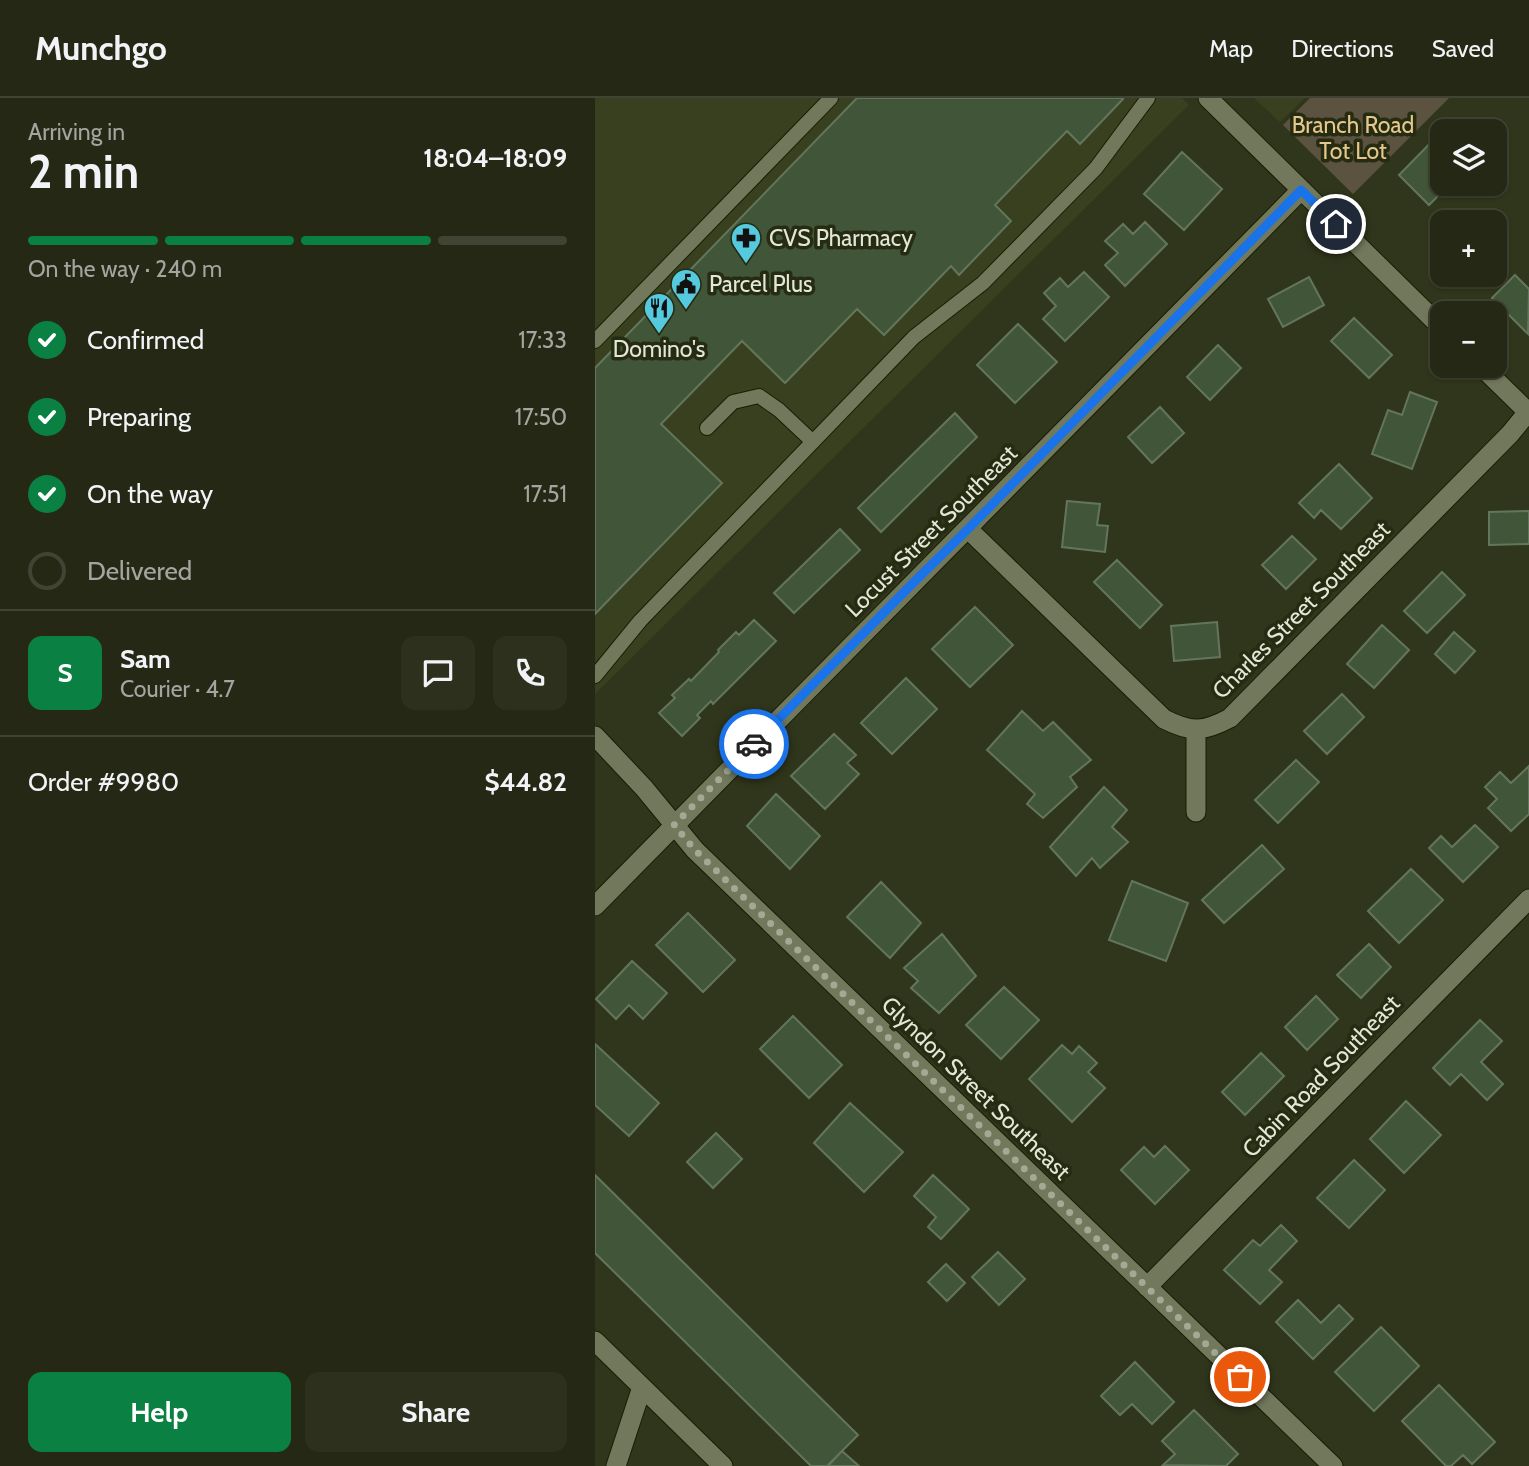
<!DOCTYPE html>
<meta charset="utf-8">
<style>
body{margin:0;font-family:Cabin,sans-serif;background:#2c301d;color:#f1f3f6;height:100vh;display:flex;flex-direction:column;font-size:26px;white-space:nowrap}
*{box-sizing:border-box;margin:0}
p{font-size:23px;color:#a3a6a0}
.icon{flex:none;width:38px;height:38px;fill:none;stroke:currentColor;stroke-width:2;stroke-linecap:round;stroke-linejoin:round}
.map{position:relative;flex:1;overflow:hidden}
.details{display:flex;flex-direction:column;background:#242814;width:595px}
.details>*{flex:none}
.controls{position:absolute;left:835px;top:21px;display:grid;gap:14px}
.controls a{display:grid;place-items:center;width:77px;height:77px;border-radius:14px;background:#242814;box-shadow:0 2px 5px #0004,0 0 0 2px #414434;font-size:35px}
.pin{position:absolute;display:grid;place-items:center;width:60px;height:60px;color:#fff;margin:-30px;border:4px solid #fff;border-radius:50%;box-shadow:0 2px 7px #0007}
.courier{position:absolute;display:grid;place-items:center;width:70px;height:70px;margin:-35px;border:5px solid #1a73e8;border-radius:50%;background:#fff;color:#222;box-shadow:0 2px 9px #0007}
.summary em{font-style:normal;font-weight:700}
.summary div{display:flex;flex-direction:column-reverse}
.summary{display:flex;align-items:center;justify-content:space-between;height:119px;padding:0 28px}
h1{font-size:46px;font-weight:700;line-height:52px}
.bar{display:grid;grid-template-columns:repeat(4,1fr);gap:10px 7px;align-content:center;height:84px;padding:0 28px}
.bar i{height:9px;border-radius:5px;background:#414434}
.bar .active{background:#0b8043}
.bar p{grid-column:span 4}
.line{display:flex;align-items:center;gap:18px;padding:0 28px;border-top:2px solid #414434}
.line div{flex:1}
.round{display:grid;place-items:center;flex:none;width:74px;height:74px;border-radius:14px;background:#2c301d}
ol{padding:0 28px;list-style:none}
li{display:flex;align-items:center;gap:21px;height:77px}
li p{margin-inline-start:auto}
li .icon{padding:7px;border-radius:50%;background:#0b8043;color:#fff;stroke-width:4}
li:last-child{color:#a3a6a0}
li i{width:38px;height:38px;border:4px solid #414434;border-radius:50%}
.cta{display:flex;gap:14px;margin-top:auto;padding:14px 28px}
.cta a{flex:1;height:80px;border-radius:14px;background:#0b8043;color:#fff;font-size:28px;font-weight:700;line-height:80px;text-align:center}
.cta a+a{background:#2c301d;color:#f1f3f6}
header{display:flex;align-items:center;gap:42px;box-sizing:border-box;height:98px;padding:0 35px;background:#242814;border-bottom:2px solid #414434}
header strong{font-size:33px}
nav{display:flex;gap:38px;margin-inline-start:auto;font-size:24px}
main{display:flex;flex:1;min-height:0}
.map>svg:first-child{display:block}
</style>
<header>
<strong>Munchgo</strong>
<nav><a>Map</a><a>Directions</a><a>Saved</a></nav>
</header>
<main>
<section class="details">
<div class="summary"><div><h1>2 min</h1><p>Arriving in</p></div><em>18:04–18:09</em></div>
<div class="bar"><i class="active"></i><i class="active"></i><i class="active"></i><i></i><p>On the way · 240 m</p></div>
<ol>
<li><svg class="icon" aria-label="check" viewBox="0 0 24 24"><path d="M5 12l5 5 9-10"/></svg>Confirmed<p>17:33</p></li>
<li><svg class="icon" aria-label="check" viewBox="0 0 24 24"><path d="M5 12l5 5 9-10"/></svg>Preparing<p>17:50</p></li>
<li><svg class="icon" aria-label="check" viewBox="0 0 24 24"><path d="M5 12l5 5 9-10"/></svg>On the way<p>17:51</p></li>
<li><i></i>Delivered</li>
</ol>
<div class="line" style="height:126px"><b class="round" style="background:#0b8043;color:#fff">S</b><div><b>Sam</b><p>Courier · 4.7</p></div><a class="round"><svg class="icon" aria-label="chat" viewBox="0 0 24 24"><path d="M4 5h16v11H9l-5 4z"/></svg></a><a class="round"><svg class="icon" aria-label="phone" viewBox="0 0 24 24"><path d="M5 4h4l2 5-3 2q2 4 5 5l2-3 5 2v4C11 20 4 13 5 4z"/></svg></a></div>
<div class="line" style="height:91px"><div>Order #9980</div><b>$44.82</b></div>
<div class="cta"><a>Help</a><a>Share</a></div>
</section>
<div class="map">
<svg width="934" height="1368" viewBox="0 0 934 1368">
<rect width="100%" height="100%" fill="#30361b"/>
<path fill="#39401f" d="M0 0H587L594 7 0 596Z
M659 0H710L685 24Z"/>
<path fill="#5c5240" d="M715 0H854L758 96 688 27Z"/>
<path fill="#415639" stroke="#63765c" stroke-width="2" d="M262 0H526L528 1 485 46 472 33 400 107 416 123 364 177 356 168 289 237 262 211 190 285 147 243 66 326 127 385 0 516V270Z
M849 31 852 33H847V86H855L834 107 804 77Z
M587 54 627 91 589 132 549 96Z
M550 124 572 146 530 188 510 167 523 155 510 143 528 126 538 136Z
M489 174 514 199 470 243 448 221 461 208 449 195 465 180 473 189Z
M920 177 934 191 933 236 897 200Z
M714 179 729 207 688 229 673 201Z
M759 220 797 257 774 280 736 243Z
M423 226 462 264 420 305 382 267Z
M623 247 646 270 615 302 592 279Z
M815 294 842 304 817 371 777 356 793 312 807 317Z
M565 309 589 335 557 365 533 339Z
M360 315 382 339 286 434 263 410Z
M744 366 777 400 746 431 726 412 719 420 704 405Z
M472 403 505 406 502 427 513 428 510 454 467 449Z
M934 413V446L894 447V414Z
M245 431 265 452 199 515 179 495Z
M697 438 721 461 691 491 667 467Z
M522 462 567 507 545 530 499 484Z
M847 474 870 497 832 535 809 513Z
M380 509 418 547 375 589 337 551Z
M159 522 181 543 118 606 116 603 102 617 105 620 87 638 64 615 80 600 77 597 94 581 96 583 124 554 123 552 141 534 144 537Z
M622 524 625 559 579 563 576 528Z
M787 527 814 552 779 590 752 566Z
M859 534 880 553 860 575 840 556Z
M311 580 342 611 297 656 266 625Z
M747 596 769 619 732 656 709 633Z
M427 613 448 633 458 624 496 662 475 679 482 689 448 720 432 706 440 696 392 652Z
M239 636 261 657 252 665 264 676 230 711 196 678Z
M701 662 724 684 683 725 660 702Z
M934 668V716L916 733 893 710 902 701 890 689 905 674 916 685Z
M509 689 532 712 517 729 533 744 505 770 497 760 481 778 455 749Z
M181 696 225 738 195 771 152 728Z
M880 727 903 749 868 784 834 750 846 738 857 749Z
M667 747 689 771 629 825 607 802Z
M816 771 848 802 804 845 773 813Z
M537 783 593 805 571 863 514 842Z
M286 784 326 825 295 860 252 819Z
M93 815 140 862 108 894 61 847Z
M347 836 381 878 344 915 316 890 323 883 309 870Z
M774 846 796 869 766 900 742 877Z
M37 863 72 895 48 921 34 907 21 921 1 901Z
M409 889 444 922 406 961 371 927Z
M721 898 743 921 712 952 690 929Z
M198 918 247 967 214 1000 165 951Z
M885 922 907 943 886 964 908 986 892 1002 866 976 855 987 838 970Z
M0 946 64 1005 34 1038 0 1007Z
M467 947 477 956 484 948 502 965 493 974 510 990 477 1024 434 981Z
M666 955 689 978 650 1017 627 994Z
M811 1003 846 1037 809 1075 775 1041Z
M255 1005 308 1054 269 1094 219 1045Z
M121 1035 147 1061 118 1090 92 1064Z
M570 1048 594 1072 560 1106 526 1072 549 1049 559 1059Z
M759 1062 790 1092 754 1130 722 1100Z
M0 1077 263 1337 232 1368H216L0 1155Z
M338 1077 374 1111 346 1141 333 1129 341 1119 319 1098Z
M686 1127 702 1143 674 1172 687 1184 665 1206 629 1172 658 1142 665 1148Z
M403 1154 430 1181 404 1207 377 1179Z
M351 1166 370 1185 352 1203 333 1184Z
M703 1202 726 1225 744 1207 758 1221 718 1261 681 1224Z
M786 1229 824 1268 779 1313 740 1274Z
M540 1264 579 1304 557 1326 537 1306 525 1317 506 1298Z
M844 1287 900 1344 877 1366 868 1357 856 1368H851L807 1323Z
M599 1312 643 1356 631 1368 568 1367 580 1356 567 1343Z
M247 1353 264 1368H233Z"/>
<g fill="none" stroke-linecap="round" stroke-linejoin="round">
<g stroke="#181d04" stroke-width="16">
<path id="service" d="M0 243 236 0
M112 330 138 304 164 298 184 312 218 344
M0 578 45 523 319 239 388 185 501 70 553 0"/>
</g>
<g stroke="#181d04" stroke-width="21">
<path id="minor" d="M373 431 569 621C596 635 609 634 635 620L915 336 933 314
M601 631V714
M0 638 49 690 100 752 738 1368
M552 1189 934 801
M0 1243 128 1368
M21 1368 47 1289"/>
</g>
<g stroke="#181d04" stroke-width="21">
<path id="tertiary" d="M613 0 847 230
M886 268 934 315
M0 808 706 92"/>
</g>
<use href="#service" stroke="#71785b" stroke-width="14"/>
<use href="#minor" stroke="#71785b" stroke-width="19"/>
<use href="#tertiary" stroke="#71785b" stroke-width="19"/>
</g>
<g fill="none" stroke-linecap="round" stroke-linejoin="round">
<path stroke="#a4a995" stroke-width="7" stroke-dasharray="0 12.6" d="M159 646 79 727 100 752 212 861 645 1279"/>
<path stroke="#1a73e8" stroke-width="9" d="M159 646 320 483 373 431 706 92 741 126"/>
</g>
<defs>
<g id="pharmacy-pin" transform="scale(1.575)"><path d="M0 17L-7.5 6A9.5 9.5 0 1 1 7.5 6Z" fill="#55cadf" stroke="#262c11"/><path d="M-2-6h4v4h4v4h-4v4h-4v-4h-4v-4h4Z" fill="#111"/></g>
<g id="civic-pin" transform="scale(1.575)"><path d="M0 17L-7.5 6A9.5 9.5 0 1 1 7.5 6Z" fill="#55cadf" stroke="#262c11"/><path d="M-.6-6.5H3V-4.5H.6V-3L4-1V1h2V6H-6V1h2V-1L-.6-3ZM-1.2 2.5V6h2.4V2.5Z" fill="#111"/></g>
<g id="restaurant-pin" transform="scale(1.575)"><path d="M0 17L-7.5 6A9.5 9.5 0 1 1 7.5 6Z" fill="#55cadf" stroke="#262c11"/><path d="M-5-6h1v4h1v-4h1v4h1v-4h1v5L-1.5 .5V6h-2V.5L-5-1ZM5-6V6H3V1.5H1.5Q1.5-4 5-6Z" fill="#111"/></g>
</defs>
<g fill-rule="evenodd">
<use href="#pharmacy-pin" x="151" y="140"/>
<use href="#civic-pin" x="91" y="186"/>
<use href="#restaurant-pin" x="64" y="210"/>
</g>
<g text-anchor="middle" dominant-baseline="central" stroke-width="7" stroke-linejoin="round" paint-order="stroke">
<g font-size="23" fill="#e6c78d" stroke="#262c11">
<text x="758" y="27">Branch Road<tspan x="758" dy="26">Tot Lot</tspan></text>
</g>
<g font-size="23" fill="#e3e7d7" stroke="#262c11" text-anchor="start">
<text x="174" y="140">CVS Pharmacy</text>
<text x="114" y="186">Parcel Plus</text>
<text x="64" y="251" text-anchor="middle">Domino's</text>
</g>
<g font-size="23" fill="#e3e7d7" stroke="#262c11">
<text transform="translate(336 433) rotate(-45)">Locust Street Southeast</text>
<text transform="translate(706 512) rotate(-45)">Charles Street Southeast</text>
<text transform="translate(726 978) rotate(-46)">Cabin Road Southeast</text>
<text transform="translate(381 990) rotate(44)">Glyndon Street Southeast</text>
</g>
</g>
</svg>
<div class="controls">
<a><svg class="icon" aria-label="layers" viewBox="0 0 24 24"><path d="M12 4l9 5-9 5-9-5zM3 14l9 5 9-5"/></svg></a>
<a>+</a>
<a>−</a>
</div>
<div class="pin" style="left:645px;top:1279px;background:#ea580c"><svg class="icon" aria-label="bag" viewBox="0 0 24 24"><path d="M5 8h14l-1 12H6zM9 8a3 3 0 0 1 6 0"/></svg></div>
<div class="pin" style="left:741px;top:126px;background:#1f2937"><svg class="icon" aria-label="home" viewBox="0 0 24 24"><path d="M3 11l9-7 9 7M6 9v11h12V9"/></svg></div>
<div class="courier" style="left:159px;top:646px"><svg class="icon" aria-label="car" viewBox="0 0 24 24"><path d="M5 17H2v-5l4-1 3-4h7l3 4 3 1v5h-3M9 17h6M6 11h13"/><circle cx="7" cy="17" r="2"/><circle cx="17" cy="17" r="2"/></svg></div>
</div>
</main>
